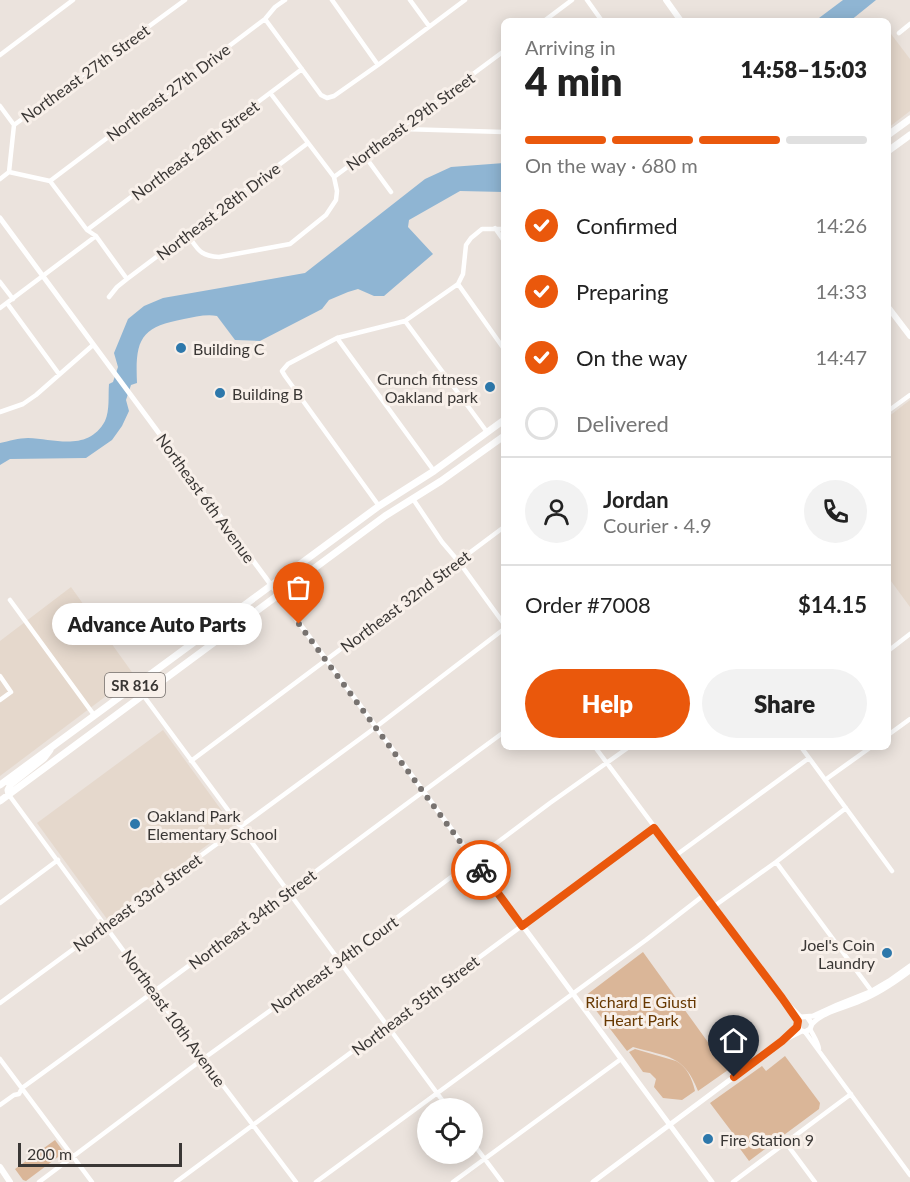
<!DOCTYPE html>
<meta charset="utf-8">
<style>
body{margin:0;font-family:Lato,sans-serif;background:#f2f2f2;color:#222;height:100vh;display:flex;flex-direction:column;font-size:22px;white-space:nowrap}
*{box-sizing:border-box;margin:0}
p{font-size:20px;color:#767676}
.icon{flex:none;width:33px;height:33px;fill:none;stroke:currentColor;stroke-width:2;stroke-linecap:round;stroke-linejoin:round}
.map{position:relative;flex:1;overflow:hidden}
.details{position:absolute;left:501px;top:18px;width:390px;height:732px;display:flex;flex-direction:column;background:#fff;border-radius:9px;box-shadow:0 3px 15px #0003}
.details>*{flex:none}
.fabs{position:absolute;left:417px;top:1098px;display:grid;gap:12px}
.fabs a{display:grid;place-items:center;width:66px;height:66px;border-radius:50%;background:#fff;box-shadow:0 3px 15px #0003;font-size:30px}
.scale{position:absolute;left:18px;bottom:15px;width:164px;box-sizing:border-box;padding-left:6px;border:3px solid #3a3735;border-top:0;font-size:16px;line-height:21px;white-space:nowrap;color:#3a3735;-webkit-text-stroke:4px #f8f0ea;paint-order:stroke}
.pin{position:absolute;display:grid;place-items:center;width:51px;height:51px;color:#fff;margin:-62px -26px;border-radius:50% 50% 50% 0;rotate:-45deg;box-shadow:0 0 6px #0007}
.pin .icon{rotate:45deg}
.courier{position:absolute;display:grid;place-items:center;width:60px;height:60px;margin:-30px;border:4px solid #ea580c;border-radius:50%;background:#fff;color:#222;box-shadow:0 2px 8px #0007}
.bubble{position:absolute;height:42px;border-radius:21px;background:#fff;box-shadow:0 3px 15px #0003;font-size:20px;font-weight:800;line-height:42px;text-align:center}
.head em{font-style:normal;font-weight:800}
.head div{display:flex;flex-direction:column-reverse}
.head{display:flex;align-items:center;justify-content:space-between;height:102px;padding:0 24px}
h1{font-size:39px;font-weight:800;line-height:45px}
.bar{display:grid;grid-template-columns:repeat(4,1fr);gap:9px 6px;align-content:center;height:72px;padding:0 24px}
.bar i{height:8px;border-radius:4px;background:#e0e0e0}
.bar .on{background:#ea580c}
.bar p{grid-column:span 4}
.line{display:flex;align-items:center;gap:15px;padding:0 24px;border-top:2px solid #e0e0e0}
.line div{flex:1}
.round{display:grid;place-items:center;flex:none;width:63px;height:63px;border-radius:32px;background:#f2f2f2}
ol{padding:0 24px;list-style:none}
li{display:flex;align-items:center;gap:18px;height:66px}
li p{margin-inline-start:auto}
li .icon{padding:6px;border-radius:50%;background:#ea580c;color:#fff;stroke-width:4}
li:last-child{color:#767676}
li i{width:33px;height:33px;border:3px solid #e0e0e0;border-radius:50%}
.primary-button{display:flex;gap:12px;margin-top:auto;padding:12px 24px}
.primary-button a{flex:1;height:69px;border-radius:36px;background:#ea580c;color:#fff;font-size:24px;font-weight:800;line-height:69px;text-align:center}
.primary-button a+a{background:#f2f2f2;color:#222}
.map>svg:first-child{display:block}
</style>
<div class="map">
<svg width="910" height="1182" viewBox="0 0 910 1182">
<rect width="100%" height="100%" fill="#ebe3dd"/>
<path fill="#e5d8cc" d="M888 30 910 59V111L888 128Z
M910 400V607L888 577V417Z
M71 587 134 675 0 776V641Z
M163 730 233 826 107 919 37 823Z"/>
<path fill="#dab698" d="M643 952 728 1070 698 1091C684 1054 667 1057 633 1047L627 1051 585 996Z
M635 1049 676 1061C687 1067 692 1078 695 1091L682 1100 663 1098 654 1087 656 1079 650 1073 643 1072 629 1052Z
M785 1056 820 1103 819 1109 749 1161 738 1146 741 1144 710 1103 762 1066 766 1071Z
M55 1140 63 1151 62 1154 26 1181 23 1180 15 1169Z"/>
<path fill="#8fb5d3" d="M843 0H876L850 21H815Z
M504 163V192L460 191 409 220 408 227 433 254 384 296H374L358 289 348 292 329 300 322 309 260 341 235 340 217 316C206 314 195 317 184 319 140 327 135 340 137 383L131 385 126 400 129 411 122 426 112 440 86 458 10 459 0 465V443C9 441 19 438 28 438 55 439 88 452 105 421 110 410 108 396 109 384L113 382 118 367 114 353 128 319 144 306 163 298 305 273 425 179 451 167Z"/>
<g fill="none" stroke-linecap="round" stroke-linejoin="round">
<path stroke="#fff" stroke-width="4.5" d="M332 0 378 65
M410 0 429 26
M587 0 602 21
M265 19 321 95 327 98 334 96 378 65 465 0
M544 21 572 0
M899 33 910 24
M0 55 73 0
M0 106 14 125 9 172
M14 125 185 0
M402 129 504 132
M364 155 391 192
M9 172 50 181 87 230 96 236 127 279
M334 177 504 51
M0 179 9 172
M50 181 265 19 275 7 285 0
M495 228 504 241
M87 230 302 69
M187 234C198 249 199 256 219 257L290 244 326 215 336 200 337 191 334 177 271 94
M0 282 13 299
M458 284 504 349
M109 297 117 287 127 279 308 143
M7 303 59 374
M0 308 96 236
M405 321 487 432
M337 338 434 471
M888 411 910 395
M0 412 23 404 36 395 93 345
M413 499 442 542 459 562 504 624
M379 506 285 376 282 371 288 364 337 338 405 321 458 284 463 274 466 245 471 238 482 229H504
M10 600 94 715
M888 651 910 634
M0 676 11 692 0 700
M143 695 448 1108
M888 735 910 719
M595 747 782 998 798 1021
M801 747 892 871
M191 761 504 527
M825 780 871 747
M9 795 203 1059 296 1182
M675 856 809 758
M776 862 873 993
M0 903 58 860
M713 907 776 862 846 808
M0 1003 372 730 504 629
M790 1006 801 1017
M810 1029C813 1035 818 1042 819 1049
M805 1032 910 1175
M0 1059 92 1182
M0 1105 14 1095 19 1094 22 1088C184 971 343 850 504 732
M472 1142 502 1182
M786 1143 815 1182
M39 1182 203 1059 339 961 550 803 629 747
M176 1182 654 828
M316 1182 646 940 704 895
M453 1182 621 1059
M733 1182 851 1094"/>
<path stroke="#fff" stroke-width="5" d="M0 218 712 1182
M808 1018 812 1024 810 1029 805 1032 800 1030 797 1023 801 1017 813 1016 837 1005 872 991 889 981 910 966
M812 1024C824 1011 844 1008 860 1001 878 994 894 983 910 971
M593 1182 782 1041 802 1031"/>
<path stroke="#fff" stroke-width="6" d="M666 0 681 21
M888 307 910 336
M0 1167 10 1182"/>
<path stroke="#fff" stroke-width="7" d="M888 135 910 119
M888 151 910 135
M0 785 379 506 434 471 504 420
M9 795 8 790 11 784 44 758 50 750
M0 801 385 516 441 481 504 436"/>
</g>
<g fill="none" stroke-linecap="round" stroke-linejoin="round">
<path stroke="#787370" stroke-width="6" stroke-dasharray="0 10.8" d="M299 624 481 870"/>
<path stroke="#ea580c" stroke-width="8" d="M481 870 522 926 654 828 782 998 798 1021 797 1027 782 1041 734 1077"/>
</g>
<g fill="#2d78ab" stroke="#f8f0ea" stroke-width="2">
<circle cx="181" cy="348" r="6"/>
<circle cx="490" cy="387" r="6"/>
<circle cx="220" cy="393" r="6"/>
<circle cx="135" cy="824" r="6"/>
<circle cx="887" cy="953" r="6"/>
<circle cx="708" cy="1139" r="6"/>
</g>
<g text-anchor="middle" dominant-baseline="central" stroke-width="6" stroke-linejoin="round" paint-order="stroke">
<rect fill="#f8f0ea" stroke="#736e6b" stroke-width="1.5" x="105" y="673" width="60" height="24" rx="4.5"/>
<g font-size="15" font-weight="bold" fill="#3a3735">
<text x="135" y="685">SR 816</text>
</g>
<g font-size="16" fill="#3a3735" stroke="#f8f0ea">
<text transform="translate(85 73) rotate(-36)">Northeast 27th Street</text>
<text transform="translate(168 92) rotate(-37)">Northeast 27th Drive</text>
<text transform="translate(410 121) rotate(-36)">Northeast 29th Street</text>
<text transform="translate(195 150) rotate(-37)">Northeast 28th Street</text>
<text transform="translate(218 211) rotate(-37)">Northeast 28th Drive</text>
<text transform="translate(206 498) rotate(54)">Northeast 6th Avenue</text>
<text transform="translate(405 601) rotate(-37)">Northeast 32nd Street</text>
<text transform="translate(137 902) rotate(-36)">Northeast 33rd Street</text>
<text transform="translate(252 919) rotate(-37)">Northeast 34th Street</text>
<text transform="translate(334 964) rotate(-36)">Northeast 34th Court</text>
<text transform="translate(415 1005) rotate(-37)">Northeast 35th Street</text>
<text transform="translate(174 1018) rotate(54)">Northeast 10th Avenue</text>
</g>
<g font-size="16" fill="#3a3735" stroke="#f8f0ea" text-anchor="start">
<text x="193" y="348">Building C</text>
<text x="478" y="378" text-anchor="end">Crunch fitness<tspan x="478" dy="18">Oakland park</tspan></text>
<text x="232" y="393">Building B</text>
<text x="147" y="815">Oakland Park<tspan x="147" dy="18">Elementary School</tspan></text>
<text x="875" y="944" text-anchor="end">Joel's Coin<tspan x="875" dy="18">Laundry</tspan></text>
<text x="720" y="1139">Fire Station 9</text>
</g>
<g font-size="16" fill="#673800" stroke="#f8f0ea">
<text x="641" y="1001">Richard E Giusti<tspan x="641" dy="18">Heart Park</tspan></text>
</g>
</g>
</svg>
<div class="fabs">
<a><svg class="icon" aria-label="locate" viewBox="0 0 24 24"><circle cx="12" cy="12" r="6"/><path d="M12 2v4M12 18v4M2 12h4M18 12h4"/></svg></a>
</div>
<div class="scale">200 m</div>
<div class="pin" style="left:299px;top:624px;background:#ea580c"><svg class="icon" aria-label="bag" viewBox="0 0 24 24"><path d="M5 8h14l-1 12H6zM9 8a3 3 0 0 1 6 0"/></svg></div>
<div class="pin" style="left:734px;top:1077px;background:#1f2937"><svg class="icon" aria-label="home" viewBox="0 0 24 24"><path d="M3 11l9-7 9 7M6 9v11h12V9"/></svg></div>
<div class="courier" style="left:481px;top:870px"><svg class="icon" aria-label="bike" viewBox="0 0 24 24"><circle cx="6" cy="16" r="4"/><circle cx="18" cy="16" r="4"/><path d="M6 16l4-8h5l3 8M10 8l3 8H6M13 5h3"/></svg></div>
<div class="bubble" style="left:52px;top:603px;width:210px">Advance Auto Parts</div>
<section class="details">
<div class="head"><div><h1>4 min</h1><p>Arriving in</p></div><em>14:58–15:03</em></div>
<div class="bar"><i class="on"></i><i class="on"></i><i class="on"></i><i></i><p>On the way · 680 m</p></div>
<ol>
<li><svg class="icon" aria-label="check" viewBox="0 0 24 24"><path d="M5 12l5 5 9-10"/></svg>Confirmed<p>14:26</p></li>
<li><svg class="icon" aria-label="check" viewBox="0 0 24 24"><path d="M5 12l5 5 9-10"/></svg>Preparing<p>14:33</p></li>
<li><svg class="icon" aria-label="check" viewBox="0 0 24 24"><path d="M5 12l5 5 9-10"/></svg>On the way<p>14:47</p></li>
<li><i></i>Delivered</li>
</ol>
<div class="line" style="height:108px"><a class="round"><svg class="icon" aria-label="person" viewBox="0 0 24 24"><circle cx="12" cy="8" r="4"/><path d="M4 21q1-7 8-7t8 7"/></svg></a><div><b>Jordan</b><p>Courier · 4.9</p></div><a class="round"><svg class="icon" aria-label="phone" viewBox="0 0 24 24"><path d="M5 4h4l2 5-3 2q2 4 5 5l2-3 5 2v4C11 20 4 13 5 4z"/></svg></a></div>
<div class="line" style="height:78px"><div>Order #7008</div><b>$14.15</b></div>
<div class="primary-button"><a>Help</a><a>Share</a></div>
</section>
</div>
